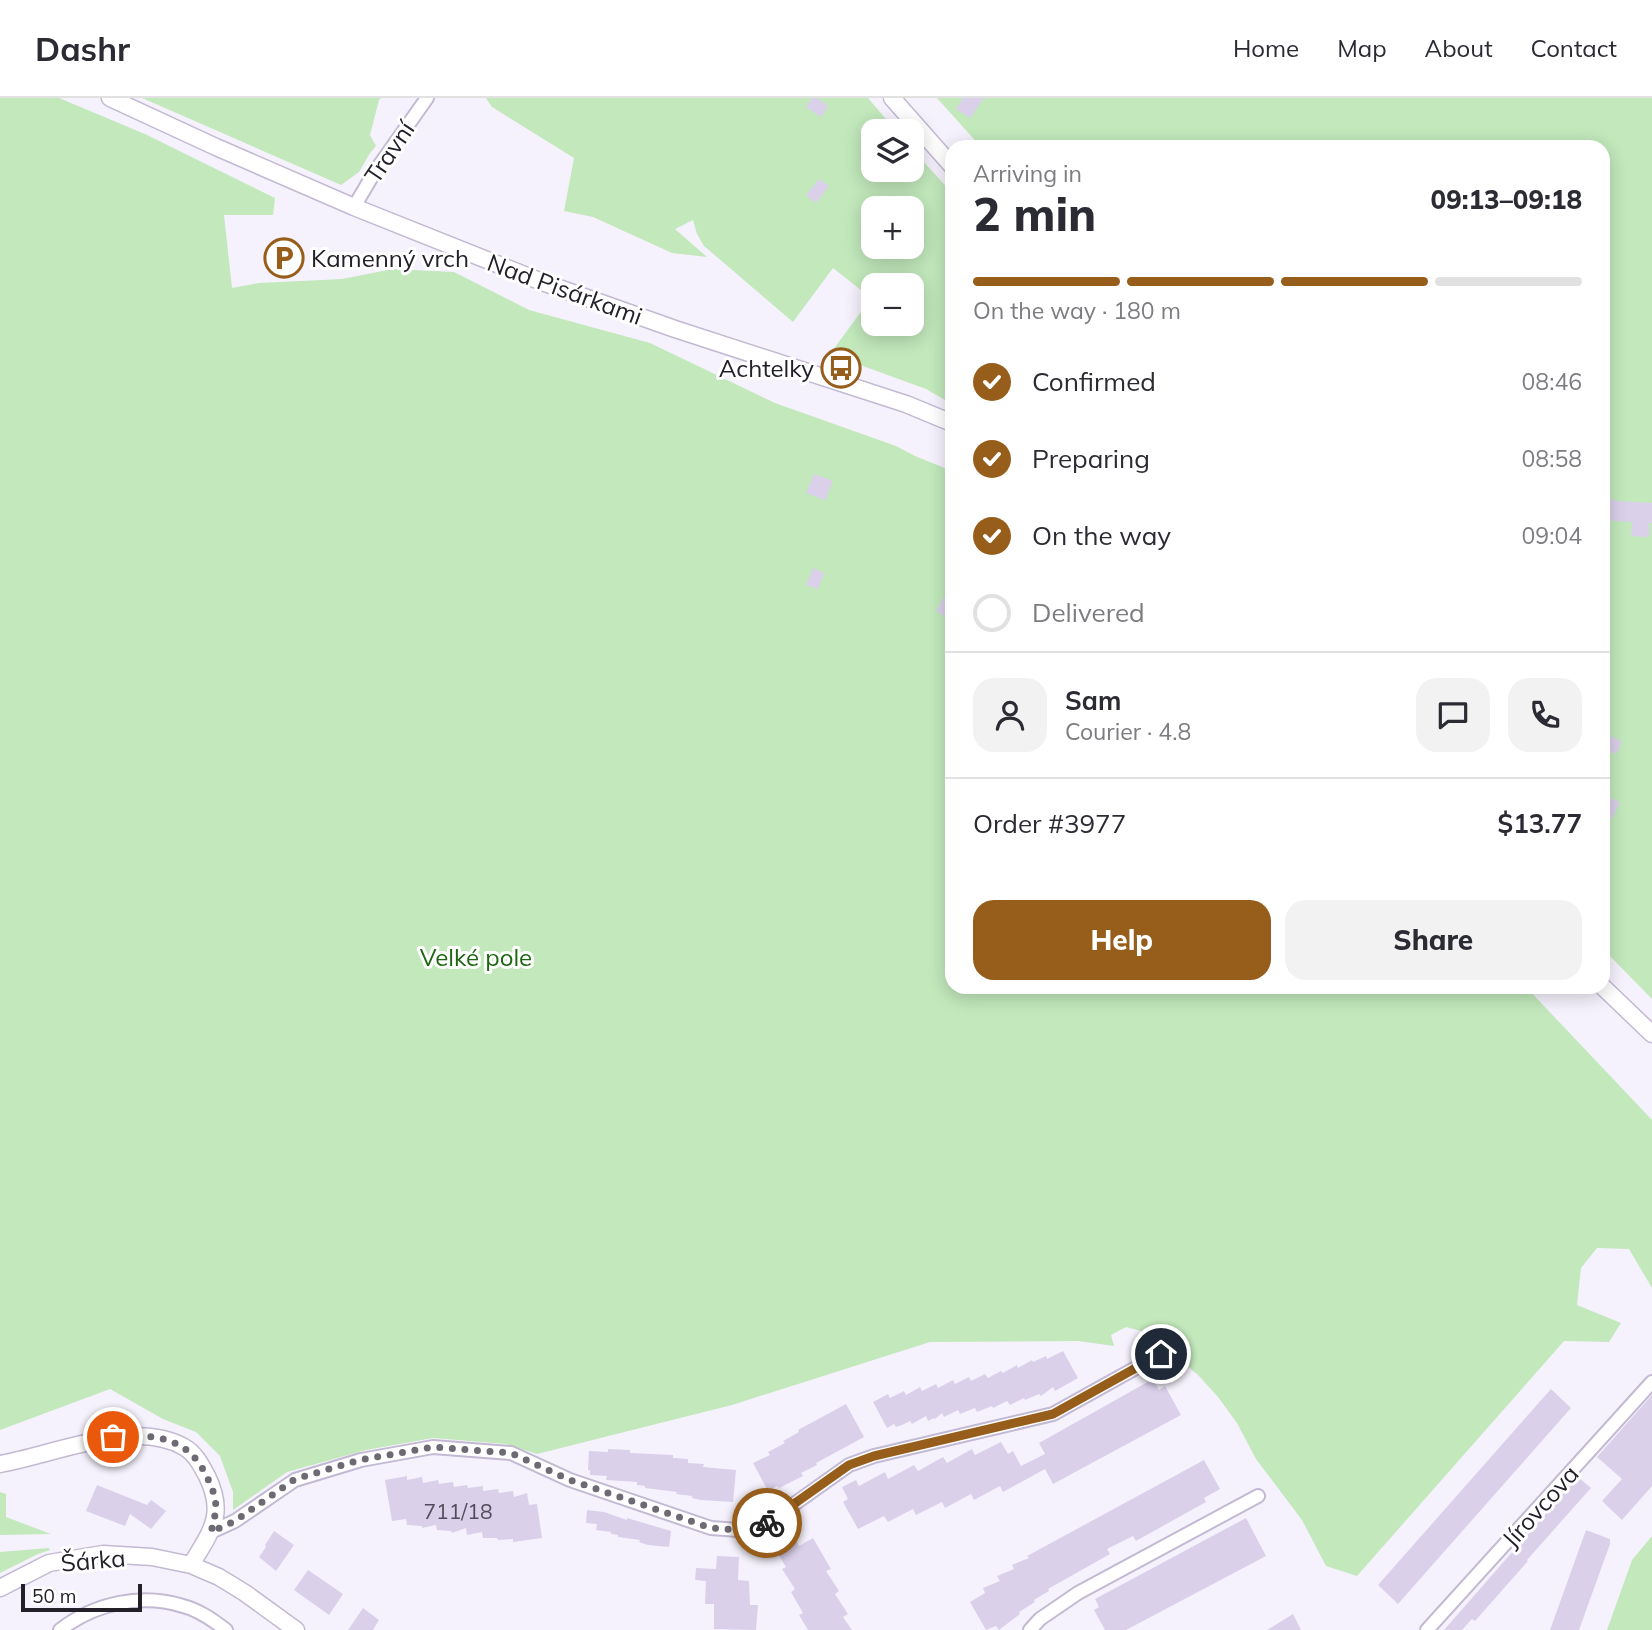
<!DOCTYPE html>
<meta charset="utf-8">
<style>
body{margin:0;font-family:Mulish,sans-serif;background:#f2f2f3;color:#2b2b33;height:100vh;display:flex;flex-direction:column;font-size:26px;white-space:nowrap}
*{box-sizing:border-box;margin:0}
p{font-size:23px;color:#7c7c81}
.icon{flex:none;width:38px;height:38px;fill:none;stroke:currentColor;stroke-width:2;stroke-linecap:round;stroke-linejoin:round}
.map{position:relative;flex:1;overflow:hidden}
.side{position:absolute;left:945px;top:42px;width:665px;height:854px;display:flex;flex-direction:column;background:#fff;border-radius:21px;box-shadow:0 4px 18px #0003}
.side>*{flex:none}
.tools{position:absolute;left:861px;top:21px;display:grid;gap:14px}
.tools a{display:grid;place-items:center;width:63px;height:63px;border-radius:14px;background:#fff;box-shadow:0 4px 18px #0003;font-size:35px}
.scale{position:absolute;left:21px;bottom:18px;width:121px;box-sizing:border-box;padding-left:7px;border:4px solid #24202a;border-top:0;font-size:19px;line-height:24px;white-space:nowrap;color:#24202a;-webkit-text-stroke:5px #fff;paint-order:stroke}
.pin{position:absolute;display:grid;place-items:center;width:60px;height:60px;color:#fff;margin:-30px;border:4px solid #fff;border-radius:50%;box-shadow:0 2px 7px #0007}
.courier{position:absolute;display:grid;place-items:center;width:70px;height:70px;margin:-35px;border:5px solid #975d1b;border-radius:50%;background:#fff;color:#222;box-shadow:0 2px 9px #0007}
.head em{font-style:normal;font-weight:800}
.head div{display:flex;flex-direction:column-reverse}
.head{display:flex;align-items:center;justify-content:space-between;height:119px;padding:0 28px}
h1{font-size:46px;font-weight:800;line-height:52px}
.bar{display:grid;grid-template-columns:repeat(4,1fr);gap:10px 7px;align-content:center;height:84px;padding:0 28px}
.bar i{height:9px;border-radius:5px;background:#e1e1e2}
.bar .active{background:#975d1b}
.bar p{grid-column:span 4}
.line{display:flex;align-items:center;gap:18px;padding:0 28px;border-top:2px solid #e1e1e2}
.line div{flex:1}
.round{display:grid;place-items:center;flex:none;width:74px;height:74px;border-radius:21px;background:#f2f2f3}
ol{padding:0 28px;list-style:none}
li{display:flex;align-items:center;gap:21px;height:77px}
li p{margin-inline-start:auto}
li .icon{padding:7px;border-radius:50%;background:#975d1b;color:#fff;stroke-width:4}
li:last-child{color:#7c7c81}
li i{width:38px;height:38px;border:4px solid #e1e1e2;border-radius:50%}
.button{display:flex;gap:14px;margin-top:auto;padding:14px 28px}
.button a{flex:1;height:80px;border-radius:21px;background:#975d1b;color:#fff;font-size:28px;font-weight:800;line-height:80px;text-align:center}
.button a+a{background:#f2f2f3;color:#2b2b33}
header{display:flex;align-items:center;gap:42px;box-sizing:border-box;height:98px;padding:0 35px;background:#fff;border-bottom:2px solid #e1e1e2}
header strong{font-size:33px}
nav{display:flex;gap:38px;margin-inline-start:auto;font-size:24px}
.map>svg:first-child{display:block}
</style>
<header>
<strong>Dashr</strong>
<nav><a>Home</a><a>Map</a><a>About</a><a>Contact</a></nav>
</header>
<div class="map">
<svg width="1652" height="1532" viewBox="0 0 1652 1532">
<rect width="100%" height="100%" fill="#f6f2fd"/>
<path fill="#c2e8bc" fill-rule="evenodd" d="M0 0H59L145 36 275 100 273 117H224L232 190 259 185 342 181 393 171 454 174 529 212 650 245 775 305 896 348 915 358 952 373V889H1526L1652 1022V1190L1629 1151 1597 1150 1581 1170 1577 1207 1621 1225 1609 1244 1564 1243 1357 1478 1326 1468 1302 1422 1256 1361 1237 1325 1218 1299 1198 1277 1172 1255 1152 1236 1126 1229 1111 1237 1114 1248 1078 1243 930 1244 732 1307 537 1356 506 1346 433 1340 366 1352 287 1374 233 1412V1394L220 1358 196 1334 163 1321 110 1291 0 1332Z
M142 0H381L379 2 370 37 376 48 370 55 359 74 341 87Z
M486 0H868L896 33H873V72H912V51L952 95V306L926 291 830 256 871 200 833 170 793 224 704 148 697 136 693 122 675 131 707 159 672 155 593 119 564 113 574 60 492 9ZM873 110H912V149H873ZM873 187H912V226H873Z
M937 0H1652V901L1603 851V49H981Z
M0 1394 6 1396V1419L51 1436 0 1437Z
M1652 1438V1532H1607L1632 1462Z
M49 1450 50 1452 38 1456 0 1475V1454Z"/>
<path fill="#dad0ea" d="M812 0H817L828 8 821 19 806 9Z
M963 0H984L970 20 956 11Z
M819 81 829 88 816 105 806 97Z
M814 376 833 383 825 402 806 395Z
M1603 398 1617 403 1652 405V425H1649V439L1631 438 1632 424 1614 423 1603 419Z
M813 470 824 475 818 491 806 487Z
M944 499 952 505V509L946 519 936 513Z
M1603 634 1622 644 1616 656 1603 650Z
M1607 698 1620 704 1612 721 1603 716V705Z
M1063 1253 1078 1280 1055 1293 1053 1289 1041 1298 1039 1296 1025 1302 1024 1300 1010 1307 1007 1303 993 1310 992 1308 977 1314 975 1310 960 1316 958 1312 944 1319 942 1315 935 1321 934 1320 928 1323 926 1318 912 1326 910 1323 902 1327 896 1329 894 1326 887 1330 873 1304 888 1296 890 1300 904 1293 906 1297 920 1289 922 1293 936 1286 938 1290 953 1282 955 1286 969 1279 971 1283 985 1276 988 1280 1001 1273 1003 1275 1017 1267 1018 1270 1032 1262 1033 1264 1046 1258 1047 1261Z
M1153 1281 1159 1292 1165 1288 1181 1317 1053 1386 1045 1371 1003 1394 1000 1388 974 1402 971 1396 945 1410 942 1404 916 1417 913 1411 888 1424 884 1418 858 1431 843 1404 848 1401 842 1389 856 1382 859 1388 885 1374 888 1381 914 1367 918 1373 943 1359 947 1365 972 1351 975 1357 1001 1344 1008 1356 1013 1353 1021 1368 1045 1356 1039 1345Z
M1551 1291 1571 1310 1398 1506 1378 1487Z
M1652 1297V1388L1622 1422 1602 1403 1622 1381 1597 1359Z
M846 1306 864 1339 816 1365 817 1367 801 1375 803 1378 779 1390 777 1388 768 1393 753 1365 770 1357 768 1354 785 1345 783 1343 799 1334 798 1332Z
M608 1351 630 1352V1355L673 1357V1360L688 1361V1365L704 1366 703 1369 736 1372 733 1404 701 1402 692 1400V1398L676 1396 677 1394 645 1390V1388L637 1387V1384L606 1382 607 1378 590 1377V1372H588L589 1353 608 1354Z
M1204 1362 1220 1391 1204 1400 1206 1404 1136 1443 1133 1438 1107 1451 1110 1456 1048 1491 1049 1493 1034 1502 1035 1504 1019 1514 1020 1516 999 1532 996 1528 986 1532 970 1504 985 1495 983 1490 1000 1483 997 1478 1014 1471 1012 1467 1029 1460 1027 1458Z
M407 1378V1382L422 1379 423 1385 438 1382 439 1386 453 1384 454 1389 467 1387 468 1390 483 1388V1393L498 1391 499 1395 513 1393 514 1399 527 1395 529 1407 537 1406 542 1440 513 1444V1441L498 1442 497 1440H483L482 1434 467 1437 466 1430 452 1435 451 1433 437 1432 436 1427 422 1430V1428L407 1427 406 1421 392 1423 385 1382Z
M1578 1379 1591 1390 1527 1462 1528 1463 1475 1523 1472 1521 1462 1532H1444Z
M97 1387 147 1407 151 1402 166 1413 151 1431 130 1416 125 1428 86 1413Z
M587 1412 604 1414 627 1422V1420L671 1433 669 1449 648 1447 639 1444 640 1442 618 1439V1437L611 1436V1434L596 1432 597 1426 586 1425Z
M1246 1420 1266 1458 1126 1532H1105L1094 1512 1099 1509 1095 1501Z
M1586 1432 1610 1441V1446L1579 1532H1550Z
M274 1433 294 1447 276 1473 259 1459 266 1449 265 1447Z
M793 1437 799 1448 813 1440 831 1471 826 1473 839 1493 835 1496 848 1516 843 1519 852 1532H808L799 1517 803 1515 791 1494 795 1491 782 1471 786 1469 773 1448Z
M717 1458 739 1459 738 1482 749 1483 750 1507H758L756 1532 714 1531V1506H705L706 1483 695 1482 696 1470 716 1471Z
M308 1472 343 1496 329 1517 294 1492Z
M363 1510 379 1522 373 1532H348Z
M1293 1516 1301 1532H1267Z"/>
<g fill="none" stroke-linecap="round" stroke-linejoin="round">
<g stroke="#c3b9d3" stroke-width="16">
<path id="minor" d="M354 109 374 75 427 0
M211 1434 235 1423 295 1382 361 1362 433 1349 511 1355 570 1382 711 1430 752 1433 769 1424 849 1367 874 1358 1053 1316 1161 1256
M60 1532C95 1505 141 1495 183 1508 199 1512 213 1522 226 1532
M1030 1532 1040 1521 1078 1495 1258 1398
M1427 1532 1652 1284"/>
</g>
<g stroke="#c3b9d3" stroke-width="19">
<path id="tertiary" d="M110 0 216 49 354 109 542 184 675 231 906 306 952 325
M892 0 952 68
M1603 889 1652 936
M0 1366C53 1357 134 1320 184 1349 195 1355 201 1367 207 1378 226 1417 211 1433 191 1467
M0 1490 49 1465 103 1456 152 1459 191 1467 219 1479 245 1495 296 1532"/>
</g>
<use href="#minor" stroke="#fff" stroke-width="12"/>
<use href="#tertiary" stroke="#fff" stroke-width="16"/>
</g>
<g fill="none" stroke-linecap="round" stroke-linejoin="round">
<path stroke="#6e6a74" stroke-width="7" stroke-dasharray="0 12.6" d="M113 1339C153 1336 187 1338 206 1377 218 1402 218 1408 211 1434L235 1423 295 1381 360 1362 433 1349 511 1355 570 1382 711 1430 752 1433 767 1425"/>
<path stroke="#975d1b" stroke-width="9" d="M767 1425 849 1367 874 1358 1053 1316 1161 1256"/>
</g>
<defs>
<g id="parking-ring" transform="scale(2.0125)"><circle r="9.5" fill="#fff" stroke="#975d1b" stroke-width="1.5"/><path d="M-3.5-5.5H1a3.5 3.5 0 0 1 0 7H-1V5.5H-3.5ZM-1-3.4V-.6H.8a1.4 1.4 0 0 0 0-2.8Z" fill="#975d1b"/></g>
<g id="bus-ring" transform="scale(2.0125)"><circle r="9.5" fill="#fff" stroke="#975d1b" stroke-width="1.5"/><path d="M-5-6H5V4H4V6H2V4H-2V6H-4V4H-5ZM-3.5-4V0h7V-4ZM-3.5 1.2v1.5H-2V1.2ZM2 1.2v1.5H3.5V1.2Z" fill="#975d1b"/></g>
</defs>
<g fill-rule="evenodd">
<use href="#parking-ring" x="284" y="160"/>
<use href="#bus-ring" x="841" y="270"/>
</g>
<g text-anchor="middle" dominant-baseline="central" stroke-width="6" stroke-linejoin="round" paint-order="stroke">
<g font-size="21" fill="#524c5a">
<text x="458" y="1413">711/18</text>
</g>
<g font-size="24" fill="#24202a" stroke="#fff">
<text transform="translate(389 54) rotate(-56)">Travní</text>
<text transform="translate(565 191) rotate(20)">Nad Pisárkami</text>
<text transform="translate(1540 1408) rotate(-48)">Jírovcova</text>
<text transform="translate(93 1462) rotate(-5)">Šárka</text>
</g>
<g font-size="24" fill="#24202a" stroke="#fff" text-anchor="start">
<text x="311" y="160">Kamenný vrch</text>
<text x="814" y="270" text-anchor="end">Achtelky</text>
</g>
<g font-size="24" fill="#1d6711" stroke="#fff">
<text x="476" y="859">Velké pole</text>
</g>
</g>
</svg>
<div class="tools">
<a><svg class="icon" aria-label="layers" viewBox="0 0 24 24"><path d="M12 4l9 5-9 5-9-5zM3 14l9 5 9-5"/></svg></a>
<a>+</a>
<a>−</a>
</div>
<div class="scale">50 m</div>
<div class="pin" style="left:113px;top:1339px;background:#ea580c"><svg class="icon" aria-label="bag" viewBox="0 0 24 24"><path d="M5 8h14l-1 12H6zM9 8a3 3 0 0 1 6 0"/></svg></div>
<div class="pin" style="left:1161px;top:1256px;background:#1f2937"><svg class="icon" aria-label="home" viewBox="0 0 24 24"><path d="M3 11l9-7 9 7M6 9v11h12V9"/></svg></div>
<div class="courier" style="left:767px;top:1425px"><svg class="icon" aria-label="bike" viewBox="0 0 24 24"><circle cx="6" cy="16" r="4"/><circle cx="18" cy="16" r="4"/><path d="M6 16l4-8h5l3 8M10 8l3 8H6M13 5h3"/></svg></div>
<section class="side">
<div class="head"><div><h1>2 min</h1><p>Arriving in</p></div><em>09:13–09:18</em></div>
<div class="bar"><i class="active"></i><i class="active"></i><i class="active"></i><i></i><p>On the way · 180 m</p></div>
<ol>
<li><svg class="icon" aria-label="check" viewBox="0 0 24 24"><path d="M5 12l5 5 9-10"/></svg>Confirmed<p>08:46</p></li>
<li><svg class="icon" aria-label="check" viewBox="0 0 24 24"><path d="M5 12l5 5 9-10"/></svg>Preparing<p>08:58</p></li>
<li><svg class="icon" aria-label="check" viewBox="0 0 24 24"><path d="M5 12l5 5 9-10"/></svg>On the way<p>09:04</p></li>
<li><i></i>Delivered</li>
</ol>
<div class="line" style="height:126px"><a class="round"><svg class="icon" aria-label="person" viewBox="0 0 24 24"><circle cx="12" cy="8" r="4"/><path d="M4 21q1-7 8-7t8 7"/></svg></a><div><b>Sam</b><p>Courier · 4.8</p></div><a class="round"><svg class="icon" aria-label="chat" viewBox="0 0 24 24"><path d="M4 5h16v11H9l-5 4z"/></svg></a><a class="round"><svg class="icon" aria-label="phone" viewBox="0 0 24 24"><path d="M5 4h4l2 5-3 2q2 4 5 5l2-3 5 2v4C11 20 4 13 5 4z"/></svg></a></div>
<div class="line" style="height:91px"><div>Order #3977</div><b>$13.77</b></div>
<div class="button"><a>Help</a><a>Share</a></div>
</section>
</div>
